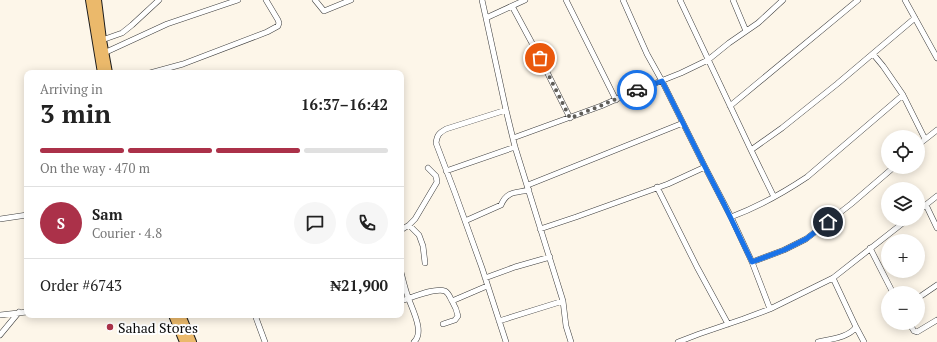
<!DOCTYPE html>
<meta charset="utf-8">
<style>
body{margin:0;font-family:"PT Serif",serif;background:#f6f6f6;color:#222;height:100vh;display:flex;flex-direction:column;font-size:15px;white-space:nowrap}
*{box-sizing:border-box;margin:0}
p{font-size:13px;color:#767676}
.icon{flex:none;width:22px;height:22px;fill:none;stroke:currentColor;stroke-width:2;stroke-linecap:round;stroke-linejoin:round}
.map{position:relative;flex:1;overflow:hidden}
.side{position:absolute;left:24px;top:70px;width:380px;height:248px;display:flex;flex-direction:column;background:#fff;border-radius:8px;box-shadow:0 2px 10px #0003}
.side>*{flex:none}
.buttons{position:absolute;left:881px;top:130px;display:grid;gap:8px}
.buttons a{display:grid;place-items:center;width:44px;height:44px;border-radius:50%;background:#fff;box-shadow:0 2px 10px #0003;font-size:20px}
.pin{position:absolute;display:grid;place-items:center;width:34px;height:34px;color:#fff;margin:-17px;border:2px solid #fff;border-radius:50%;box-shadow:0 1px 4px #0007}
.courier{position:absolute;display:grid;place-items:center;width:40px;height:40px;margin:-20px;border:3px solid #1a73e8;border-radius:50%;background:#fff;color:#222;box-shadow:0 1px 5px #0007}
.head em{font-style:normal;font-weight:700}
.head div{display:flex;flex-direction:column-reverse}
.head{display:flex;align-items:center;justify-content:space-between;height:68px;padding:0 16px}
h1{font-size:26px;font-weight:700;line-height:30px}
.bar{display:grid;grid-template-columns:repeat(4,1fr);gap:6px 4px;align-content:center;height:48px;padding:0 16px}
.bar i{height:5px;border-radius:3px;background:#e0e0e0}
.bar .on{background:#ab3149}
.bar p{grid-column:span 4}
.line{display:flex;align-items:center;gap:10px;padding:0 16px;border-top:1px solid #e0e0e0}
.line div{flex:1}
.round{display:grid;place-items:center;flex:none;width:42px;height:42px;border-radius:21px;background:#f6f6f6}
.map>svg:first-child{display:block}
</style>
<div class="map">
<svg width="937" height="342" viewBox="0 0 937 342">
<rect width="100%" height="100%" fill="#fdf6e9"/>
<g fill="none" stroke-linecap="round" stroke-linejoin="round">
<g stroke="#3d3d3d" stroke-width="6">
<path id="minor" d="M315 0 324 11 351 0
M482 0 486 18 506 110 515 147 563 301 566 326 571 342
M566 0 616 100
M623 0 647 54 662 81 705 167 731 217 752 262 770 309
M680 0 751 150 774 197
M733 0 746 31
M905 0 937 58
M512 6 540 58 570 118
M486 18 525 0
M102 40 122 33 132 25 159 0
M104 53 167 24 238 0
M873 54 883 66 903 95 925 139
M150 73 183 64 267 32 278 26 279 23 278 20 266 0
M730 106 858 0
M506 110 446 129C439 133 437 135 436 143L455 193 482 268 506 342
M513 138 601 106 628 94 681 73 708 60 729 43 758 23 783 0
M918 145 937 130
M751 150 782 128 837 84 915 18
M446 171 515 147
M528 185 683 123
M657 187 697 267 728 324
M926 205 937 228
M918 211 937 196
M731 217C758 207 783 193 807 177L903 95
M0 219 27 215
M465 221 501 205C507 191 515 193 529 190
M409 225 419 235 423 246 425 263
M540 229 576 217 668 184 705 167
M401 230 409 225 415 219 437 182 436 176 428 168
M870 248 893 293
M752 262 784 250 806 239 851 204 894 167
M401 272C403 280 405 289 408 297 412 309 425 332 414 342
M485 278 515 267 550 257
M918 298 937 285
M401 301C411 298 435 287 445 291 449 293 450 298 452 301 455 306 457 311 458 316L455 320 443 324
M452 301 487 286
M0 315 27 312
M255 315 265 342
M499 321 563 301
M909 323 914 331 917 332 937 320
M856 327 864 342
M0 335 19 312
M678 342 699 334 743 319 770 309 833 278 908 219
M818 342C830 339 848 338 856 327L833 278"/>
</g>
<g stroke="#1b1b1b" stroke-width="10">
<path id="primary" d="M90 0 102 73
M97 0 102 40 108 73
M173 315 184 342
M181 315 192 342"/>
</g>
<use href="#minor" stroke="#fff" stroke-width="5"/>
<use href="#primary" stroke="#ebb96b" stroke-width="8"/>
</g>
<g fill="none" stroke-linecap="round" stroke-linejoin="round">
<path stroke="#5f5d58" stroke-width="4" stroke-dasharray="0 7.2" d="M540 58 570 118 600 106 637 90"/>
<path stroke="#1a73e8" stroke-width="5" d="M637 90 662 81 705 167 724 204 752 262 784 250 806 239 828 222"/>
</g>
<circle fill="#ab3149" stroke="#fff" stroke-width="1.5" cx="110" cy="327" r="4"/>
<g text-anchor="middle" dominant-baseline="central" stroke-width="4" stroke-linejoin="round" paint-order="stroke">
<g font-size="14" fill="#0a0a0a" stroke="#fff" text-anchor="start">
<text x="118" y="327">Sahad Stores</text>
</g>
</g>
</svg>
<div class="buttons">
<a><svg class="icon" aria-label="locate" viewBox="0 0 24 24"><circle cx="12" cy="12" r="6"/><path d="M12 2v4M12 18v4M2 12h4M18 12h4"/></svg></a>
<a><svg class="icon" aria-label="layers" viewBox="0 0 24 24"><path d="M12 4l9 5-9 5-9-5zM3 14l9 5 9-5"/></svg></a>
<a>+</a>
<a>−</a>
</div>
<div class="pin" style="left:540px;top:58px;background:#ea580c"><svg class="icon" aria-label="bag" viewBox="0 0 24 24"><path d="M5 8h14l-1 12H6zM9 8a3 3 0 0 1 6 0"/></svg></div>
<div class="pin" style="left:828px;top:222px;background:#1f2937"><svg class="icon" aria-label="home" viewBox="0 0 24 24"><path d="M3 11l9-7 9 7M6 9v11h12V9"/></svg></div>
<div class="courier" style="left:637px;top:90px"><svg class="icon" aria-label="car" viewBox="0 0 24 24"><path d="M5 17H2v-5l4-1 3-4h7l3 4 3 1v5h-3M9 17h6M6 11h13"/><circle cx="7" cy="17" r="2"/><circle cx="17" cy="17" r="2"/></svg></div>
<section class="side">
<div class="head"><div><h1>3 min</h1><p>Arriving in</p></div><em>16:37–16:42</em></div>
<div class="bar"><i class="on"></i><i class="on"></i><i class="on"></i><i></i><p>On the way · 470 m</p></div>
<div class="line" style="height:72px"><b class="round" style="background:#ab3149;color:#fff">S</b><div><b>Sam</b><p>Courier · 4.8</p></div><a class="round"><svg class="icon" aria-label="chat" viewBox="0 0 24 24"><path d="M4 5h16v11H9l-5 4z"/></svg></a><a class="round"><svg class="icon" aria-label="phone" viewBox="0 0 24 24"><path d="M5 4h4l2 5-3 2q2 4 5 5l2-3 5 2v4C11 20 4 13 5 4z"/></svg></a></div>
<div class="line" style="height:52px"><div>Order #6743</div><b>₦21,900</b></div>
</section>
</div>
